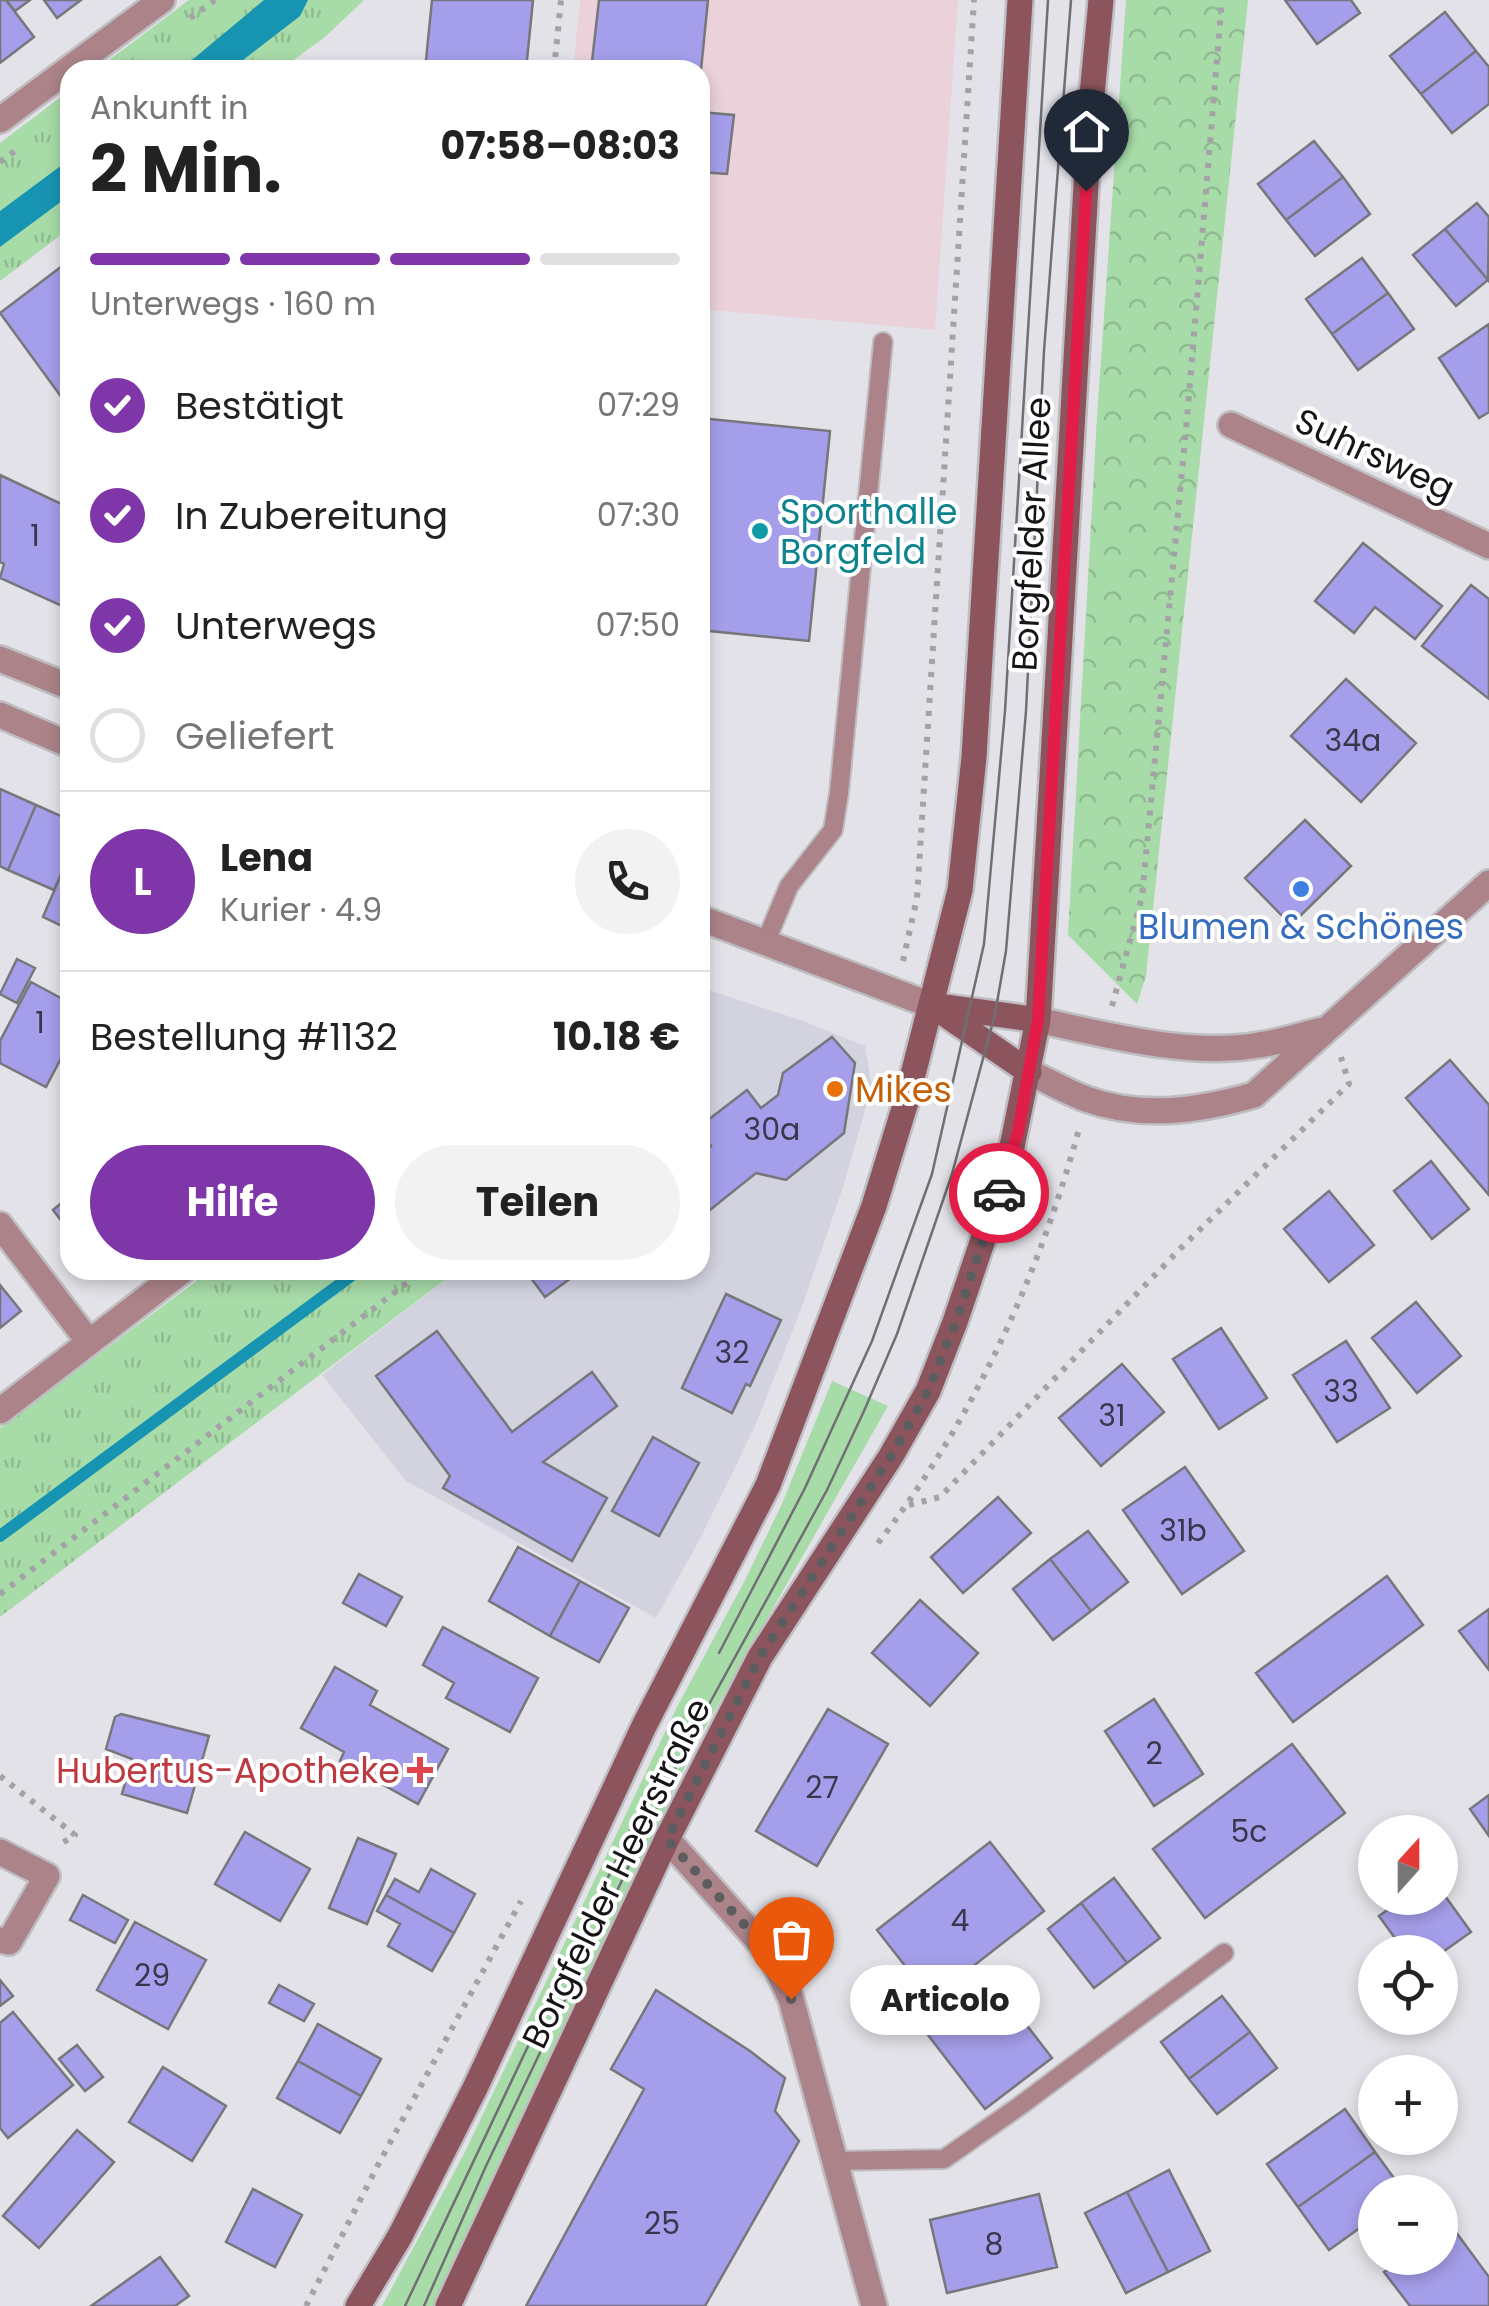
<!DOCTYPE html>
<html lang="de">
<meta charset="utf-8">
<style>
body{margin:0;font-family:Poppins,sans-serif;background:#f2f2f2;color:#222;height:100vh;display:flex;flex-direction:column;font-size:38px;white-space:nowrap}
*{box-sizing:border-box;margin:0}
p{font-size:32px;color:#767676}
.icon{flex:none;width:55px;height:55px;fill:none;stroke:currentColor;stroke-width:2;stroke-linecap:round;stroke-linejoin:round}
.map{position:relative;flex:1;overflow:hidden}
.sheet{position:absolute;left:60px;top:60px;width:650px;height:1220px;display:flex;flex-direction:column;background:#fff;border-radius:30px;box-shadow:0 5px 15px #0003}
.sheet>*{flex:none}
.needle{width:65px;rotate:21deg}
.tools{position:absolute;left:1358px;top:1815px;display:grid;gap:20px}
.tools a{display:grid;place-items:center;width:100px;height:100px;border-radius:50%;background:#fff;box-shadow:0 5px 15px #0003;font-size:50px}
.pin{position:absolute;display:grid;place-items:center;width:85px;height:85px;color:#fff;margin:-102px -42px;border-radius:50% 50% 50% 0;rotate:-45deg;box-shadow:0 0 10px #0007}
.pin .icon{rotate:45deg}
.courier{position:absolute;display:grid;place-items:center;width:100px;height:100px;margin:-50px;border:8px solid #e11d48;border-radius:50%;background:#fff;color:#222;box-shadow:0 2px 12px #0007}
.bubble{position:absolute;height:70px;border-radius:35px;background:#fff;box-shadow:0 5px 15px #0003;font-size:32px;font-weight:700;line-height:70px;text-align:center}
.headline em{font-style:normal;font-weight:700}
.headline div{display:flex;flex-direction:column-reverse}
.headline{display:flex;align-items:center;justify-content:space-between;height:170px;padding:0 30px}
h1{font-size:65px;font-weight:700;line-height:75px}
.bar{display:grid;grid-template-columns:repeat(4,1fr);gap:15px 10px;align-content:center;height:120px;padding:0 30px}
.bar i{height:12px;border-radius:8px;background:#e0e0e0}
.bar .current{background:#7e36a9}
.bar p{grid-column:span 4}
.line{display:flex;align-items:center;gap:25px;padding:0 30px;border-top:2px solid #e0e0e0}
.line div{flex:1}
.round{display:grid;place-items:center;flex:none;width:105px;height:105px;border-radius:52px;background:#f2f2f2}
ol{padding:0 30px;list-style:none}
li{display:flex;align-items:center;gap:30px;height:110px}
li p{margin-inline-start:auto}
li .icon{padding:10px;border-radius:50%;background:#7e36a9;color:#fff;stroke-width:4}
li:last-child{color:#767676}
li i{width:55px;height:55px;border:5px solid #e0e0e0;border-radius:50%}
.action{display:flex;gap:20px;margin-top:auto;padding:20px 30px}
.action a{flex:1;height:115px;border-radius:60px;background:#7e36a9;color:#fff;font-size:40px;font-weight:700;line-height:115px;text-align:center}
.action a+a{background:#f2f2f2;color:#222}
.map>svg:first-child{display:block}
</style>
<div class="map">
<svg width="1489" height="2306" viewBox="0 0 1489 2306">
<defs>
<pattern id="forest-crowns" width="20" height="18" patternUnits="userSpaceOnUse" patternTransform="scale(2.5)"><rect width="20" height="18" fill="#a7dba8"/><path d="M2 6a3 3 0 1 1 6 0M12 15a3 3 0 1 1 6 0" fill="none" stroke="#8fbb90"/></pattern>
<pattern id="park-tufts" width="24" height="20" patternUnits="userSpaceOnUse" patternTransform="scale(2.5)"><rect width="24" height="20" fill="#a7dba8"/><path d="M3 7l-1-3M5 7V3M7 7l1-3M15 17l-1-3M17 17v-4M19 17l1-3" fill="none" stroke="#8fbb90"/></pattern>
</defs>
<rect width="100%" height="100%" fill="#e3e2e8"/>
<path fill="#d3d3df" d="M700 987 803 1021 865 1046 872 1086 843 1187 803 1304 755 1426 701 1537 656 1618 406 1481 322 1375 458 1270H700Z"/>
<path fill="#ebd2da" d="M580 0H958L935 330 700 309V70H573Z"/>
<path fill="#a7dba8" d="M832 1381 888 1406 694 1747 435 2306H382L464 2154 677 1707 744 1582 781 1506Z"/>
<path fill="url(#forest-crowns)" d="M1126 0H1248L1146 976 1137 1004 1068 935 1097 417Z"/>
<path fill="url(#park-tufts)" d="M189 0H364L325 37 280 70H96Z
M70 90V228L0 281V143Z
M211 1270H458L0 1617V1428Z"/>
<path fill="#1794b2" d="M264 0H308L300 16 230 70H180Z
M70 159V195L0 247V211Z"/>
<g fill="none" stroke-linecap="round" stroke-linejoin="round">
<path stroke="#1794b2" stroke-width="12" d="M0 1536 359 1270"/>
</g>
<path fill="#a59eea" stroke="#76767b" stroke-width="2.5" d="M0 0H6L34 37 0 63Z
M6 0H30L15 11Z
M44 0H81L57 18Z
M432 0H533L526 70H425Z
M599 0H708L700 80V70H591Z
M1285 0H1351L1360 13 1317 44Z
M1445 12 1476 51 1421 94 1390 56Z
M1476 51 1489 67V104L1452 133 1421 94Z
M700 112 734 115 727 174 700 172Z
M1314 141 1343 177 1286 220 1258 184Z
M1343 177 1370 214 1315 256 1286 220Z
M1477 203 1489 217 1488 280 1445 229Z
M1445 229 1488 280 1456 306 1413 255Z
M1362 258 1388 293 1332 334 1306 299Z
M70 260V394L62 398 0 313Z
M1388 293 1414 329 1358 370 1332 334Z
M1489 324V412L1479 418 1439 358Z
M700 418 830 431 809 641 700 630Z
M0 475 70 508V593L62 606 0 578 4 564 0 562Z
M1363 543 1442 606 1415 639 1375 607 1354 633 1315 601Z
M1471 585 1489 599V699L1422 646Z
M1346 679 1416 743 1361 802 1291 736Z
M0 789 36 805 8 870 0 866Z
M36 805 70 820V854L54 890 8 870Z
M1305 820 1351 866 1291 925 1245 878Z
M64 868 70 871V930L43 917Z
M17 959 35 968 17 1003 0 994Z
M31 982 70 1003V1041L46 1087 0 1063V1041Z
M832 1037 855 1063 844 1133 786 1180 756 1173 700 1218V1155L711 1146 700 1132V1126L747 1090 761 1108 778 1095 783 1073Z
M1450 1060 1489 1105V1195L1406 1098Z
M1431 1161 1469 1209 1432 1239 1394 1191Z
M1329 1191 1374 1245 1329 1282 1284 1229Z
M70 1196V1232L53 1210Z
M525 1270H582L545 1297Z
M0 1285 21 1311 0 1328Z
M726 1294 781 1320 750 1386 746 1384 732 1413 682 1388Z
M1416 1302 1461 1356 1417 1393 1372 1338Z
M1221 1328 1267 1398 1219 1429 1173 1359Z
M437 1331 512 1432 592 1372 617 1406 543 1462 607 1498 572 1561 443 1488 450 1476 376 1376Z
M1346 1341 1390 1408 1337 1442 1293 1375Z
M1122 1364 1164 1412 1101 1466 1059 1418Z
M653 1437 699 1463 659 1536 612 1511Z
M1185 1467 1244 1551 1182 1594 1123 1510Z
M998 1497 1031 1533 963 1593 931 1557Z
M1088 1531 1128 1582 1091 1611 1050 1559Z
M518 1547 580 1581 550 1636 489 1601Z
M1050 1559 1091 1611 1053 1640 1013 1589Z
M359 1574 402 1597 386 1626 343 1603Z
M1387 1576 1423 1625 1293 1722 1256 1673Z
M580 1581 629 1608 599 1662 550 1636Z
M920 1600 978 1653 930 1706 872 1653Z
M1489 1609V1670L1459 1631Z
M443 1627 538 1678 510 1732 446 1698 454 1683 423 1665Z
M335 1667 377 1691 370 1705 448 1749 418 1804 340 1761 344 1752 301 1728Z
M1154 1699 1203 1774 1154 1806 1105 1731Z
M828 1709 888 1744 817 1866 756 1831Z
M121 1714 209 1736 187 1813 122 1794 132 1759 106 1749 115 1717Z
M1292 1744 1345 1813 1205 1918 1153 1849Z
M1489 1795V1836L1470 1809Z
M245 1832 310 1869 280 1921 215 1884Z
M358 1838 396 1854 367 1924 329 1908Z
M990 1842 1044 1911 931 1999 877 1930Z
M431 1869 475 1894 454 1933 386 1895 395 1879 419 1892Z
M1114 1878 1160 1938 1127 1963 1081 1903Z
M1440 1889 1471 1932 1440 1954 1405 1952 1379 1916 1404 1898H1440Z
M83 1895 128 1920 115 1943 70 1920Z
M386 1895 454 1933 432 1971 388 1946 400 1924 377 1911Z
M1081 1903 1127 1963 1094 1988 1048 1929Z
M135 1922 206 1960 168 2029 97 1990Z
M0 1980 13 1996 0 2006Z
M995 1984 1052 2058 985 2109 928 2035Z
M279 1985 314 2004 304 2021 269 2003Z
M656 1990 750 2051 785 2078 775 2111 799 2141 705 2306H526L644 2089 611 2069Z
M1222 1996 1250 2032 1189 2079 1161 2042Z
M13 2012 73 2085 8 2138 0 2128V2023Z
M318 2024 381 2059 361 2096 298 2061Z
M1250 2032 1277 2068 1217 2114 1189 2079Z
M77 2045 103 2077 85 2091 59 2059Z
M298 2061 361 2096 340 2133 277 2098Z
M163 2067 226 2106 192 2161 129 2122Z
M1345 2109 1375 2152 1298 2207 1267 2164Z
M77 2130 114 2162 39 2248 3 2216Z
M1375 2152 1404 2192H1375V2217L1329 2250 1298 2207Z
M1169 2170 1210 2251 1168 2272 1127 2192Z
M253 2189 302 2215 275 2267 226 2242Z
M1127 2192 1168 2272 1126 2293 1085 2213Z
M1039 2194 1057 2267 947 2293 930 2220Z
M1450 2224 1489 2277V2306H1410L1384 2272 1404 2258H1440V2232Z
M160 2257 189 2296 175 2306H91Z"/>
<g fill="none" stroke-linecap="round" stroke-linejoin="round">
<g stroke="#bebdc2" stroke-width="22">
<path id="lane" d="M766 941 789 886 833 830 839 793 883 342
M832 2161 944 2159 1021 2105 1224 1953"/>
</g>
<g stroke="#bebdc2" stroke-width="30">
<path id="street" d="M0 120 162 0
M1231 425 1489 546
M0 659 70 687
M0 715 70 745
M700 918 933 1006
M1038 1020C1106 1035 1189 1057 1259 1045 1282 1042 1304 1034 1327 1029
M1029 1072C1048 1081 1067 1092 1086 1099 1142 1119 1198 1111 1254 1095L1489 883
M0 1225 89 1342
M0 1411 183 1270
M667 1839 771 1955 791 1999 874 2306
M0 1852 47 1876 9 1942 0 1940"/>
</g>
<g stroke="#bebdc2" stroke-width="30">
<path id="secondary" d="M933 1006 1029 1072
M938 1006 1038 1020
M358 2306 400 2236 476 2086 644 1726 768 1485 874 1206 906 1102 960 890 974 757 1020 0
M448 2306 667 1839 760 1657 891 1456 928 1391 955 1322 1008 1166 1038 1020 1090 116 1101 0"/>
</g>
<path stroke="#a3a3a7" stroke-width="6" stroke-dasharray="5 8" stroke-linecap="butt" d="M190 18 215 0
M554 70 561 0
M0 162 15 151
M903 961 917 898 974 0
M1112 1006 1142 897 1187 418 1222 0
M909 1505 940 1497 1181 1248 1349 1084 1341 1057
M878 1543C972 1422 1039 1276 1079 1129
M0 1594 424 1270
M0 1776 75 1835 59 1845
M306 2306 378 2165 521 1901"/>
<use href="#lane" stroke="#ab8388" stroke-width="18"/>
<use href="#street" stroke="#ab8388" stroke-width="25"/>
<use href="#secondary" stroke="#8c555d" stroke-width="25"/>
<path stroke="#707074" stroke-width="2.5" d="M719 1653 805 1488 872 1341 932 1174 984 944 1005 711 1048 0
M405 2306 683 1719
M424 2306 486 2166 685 1748 827 1490 864 1411 897 1334 952 1174 995 1014 1006 951 1026 711 1044 351 1071 0"/>
</g>
<g fill="none" stroke-linecap="round" stroke-linejoin="round">
<path stroke="#5d5d60" stroke-width="10" stroke-dasharray="0 18" d="M791 1999 772 1955 667 1840 760 1657 891 1456 928 1391 956 1322 999 1193"/>
<path stroke="#e11d48" stroke-width="12" d="M999 1193 1018 1132 1038 1020 1086 191"/>
</g>
<circle fill="#0f9aa8" stroke="#fff" stroke-width="4" cx="760" cy="531" r="10"/>
<circle fill="#3f7fe0" stroke="#fff" stroke-width="4" cx="1301" cy="889" r="10"/>
<circle fill="#e8710a" stroke="#fff" stroke-width="4" cx="835" cy="1089" r="10"/>
<path fill="#e0444e" stroke="#fff" stroke-width="4" d="M415 1755h10v10h10v10h-10v10h-10v-10h-10v-10h10z"/>
<g text-anchor="middle" dominant-baseline="central" stroke-width="8" stroke-linejoin="round" paint-order="stroke">
<g font-size="30" fill="#39374c">
<text x="35" y="535">1</text>
<text x="1353" y="740">34a</text>
<text x="40" y="1022">1</text>
<text x="772" y="1129">30a</text>
<text x="732" y="1352">32</text>
<text x="1341" y="1391">33</text>
<text x="1112" y="1415">31</text>
<text x="1183" y="1530">31b</text>
<text x="1154" y="1753">2</text>
<text x="822" y="1787">27</text>
<text x="1249" y="1831">5c</text>
<text x="960" y="1920">4</text>
<text x="152" y="1975">29</text>
<text x="662" y="2223">25</text>
<text x="994" y="2244">8</text>
</g>
<g font-size="35" fill="#151517" stroke="#fff">
<text transform="translate(1375 454) rotate(25)">Suhrsweg</text>
<text transform="translate(1031 534) rotate(-87)">Borgfelder Allee</text>
<text transform="translate(616 1873) rotate(-64)">Borgfelder Heerstraße</text>
</g>
<g font-size="35" fill="#0d838f" stroke="#fff" text-anchor="start">
<text x="780" y="511">Sporthalle<tspan x="780" dy="40">Borgfeld</tspan></text>
</g>
<g font-size="35" fill="#366cbe" stroke="#fff">
<text x="1301" y="926">Blumen &amp; Schönes</text>
</g>
<g font-size="35" fill="#c56008" stroke="#fff" text-anchor="start">
<text x="855" y="1089">Mikes</text>
</g>
<g font-size="35" fill="#be3a42" stroke="#fff" text-anchor="end">
<text x="400" y="1770">Hubertus-Apotheke</text>
</g>
</g>
</svg>
<div class="tools">
<a><svg class="needle" viewBox="-14 -14 28 28"><path d="M0-13l5 13h-10z" fill="#e53935"/><path d="M0 13l5-13h-10z" fill="#767676"/></svg></a>
<a><svg class="icon" aria-label="locate" viewBox="0 0 24 24"><circle cx="12" cy="12" r="6"/><path d="M12 2v4M12 18v4M2 12h4M18 12h4"/></svg></a>
<a>+</a>
<a>−</a>
</div>
<div class="pin" style="left:791px;top:1999px;background:#ea580c"><svg class="icon" aria-label="bag" viewBox="0 0 24 24"><path d="M5 8h14l-1 12H6zM9 8a3 3 0 0 1 6 0"/></svg></div>
<div class="pin" style="left:1086px;top:191px;background:#1f2937"><svg class="icon" aria-label="home" viewBox="0 0 24 24"><path d="M3 11l9-7 9 7M6 9v11h12V9"/></svg></div>
<div class="courier" style="left:999px;top:1193px"><svg class="icon" aria-label="car" viewBox="0 0 24 24"><path d="M5 17H2v-5l4-1 3-4h7l3 4 3 1v5h-3M9 17h6M6 11h13"/><circle cx="7" cy="17" r="2"/><circle cx="17" cy="17" r="2"/></svg></div>
<div class="bubble" style="left:850px;top:1965px;width:190px">Articolo</div>
<section class="sheet">
<div class="headline"><div><h1>2 Min.</h1><p>Ankunft in</p></div><em>07:58–08:03</em></div>
<div class="bar"><i class="current"></i><i class="current"></i><i class="current"></i><i></i><p>Unterwegs · 160 m</p></div>
<ol>
<li><svg class="icon" aria-label="check" viewBox="0 0 24 24"><path d="M5 12l5 5 9-10"/></svg>Bestätigt<p>07:29</p></li>
<li><svg class="icon" aria-label="check" viewBox="0 0 24 24"><path d="M5 12l5 5 9-10"/></svg>In Zubereitung<p>07:30</p></li>
<li><svg class="icon" aria-label="check" viewBox="0 0 24 24"><path d="M5 12l5 5 9-10"/></svg>Unterwegs<p>07:50</p></li>
<li><i></i>Geliefert</li>
</ol>
<div class="line" style="height:180px"><b class="round" style="background:#7e36a9;color:#fff">L</b><div><b>Lena</b><p>Kurier · 4.9</p></div><a class="round"><svg class="icon" aria-label="phone" viewBox="0 0 24 24"><path d="M5 4h4l2 5-3 2q2 4 5 5l2-3 5 2v4C11 20 4 13 5 4z"/></svg></a></div>
<div class="line" style="height:130px"><div>Bestellung #1132</div><b>10.18 €</b></div>
<div class="action"><a>Hilfe</a><a>Teilen</a></div>
</section>
</div>
